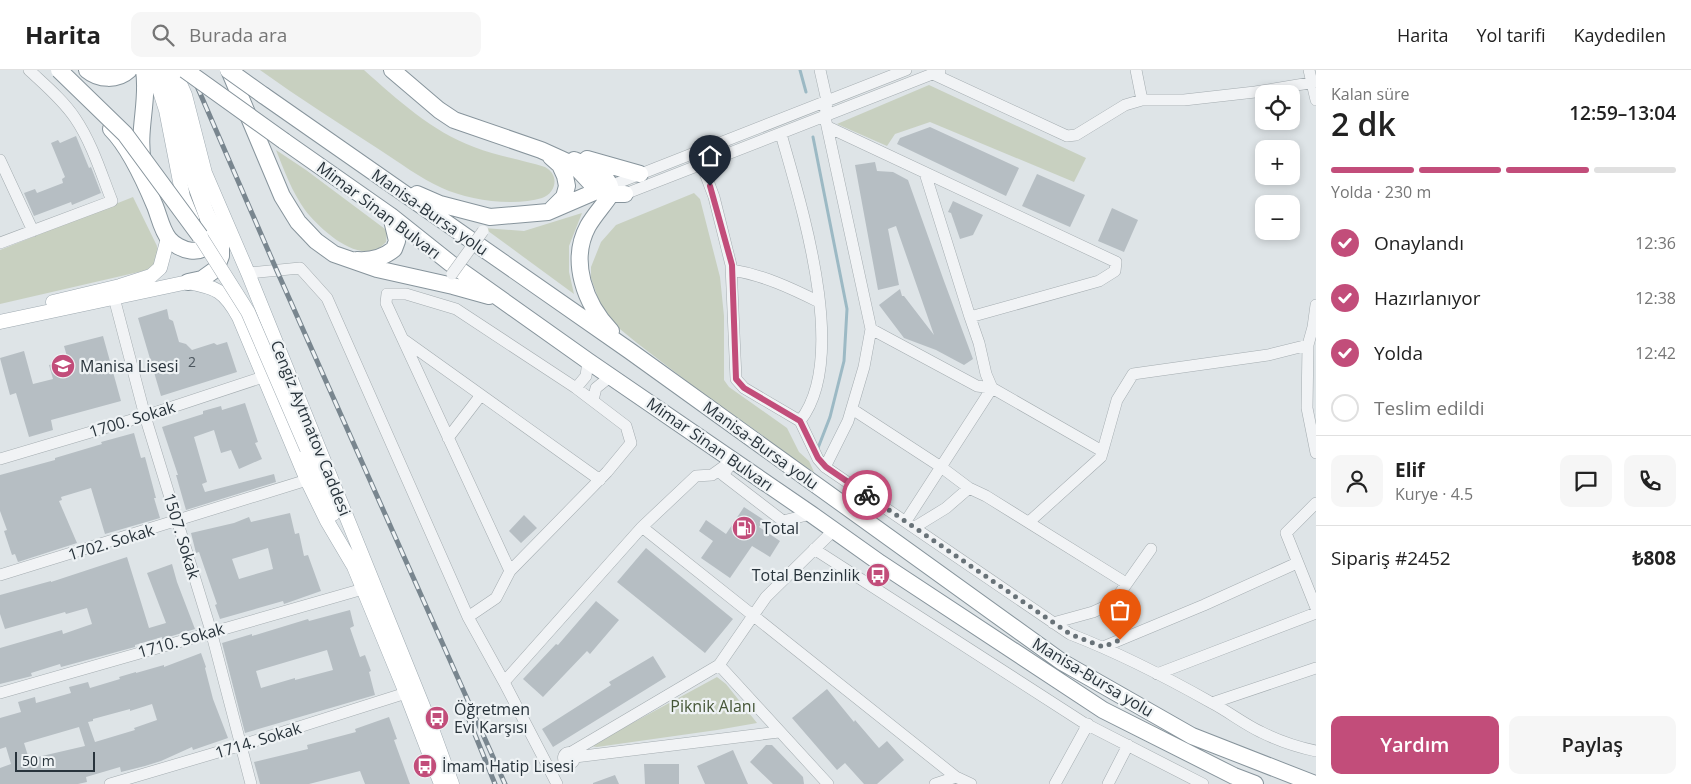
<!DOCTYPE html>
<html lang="tr">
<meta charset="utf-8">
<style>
body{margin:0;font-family:"Open Sans",sans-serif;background:#f6f6f6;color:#222;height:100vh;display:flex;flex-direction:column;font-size:19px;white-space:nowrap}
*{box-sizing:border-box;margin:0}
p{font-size:16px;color:#767676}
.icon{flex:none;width:28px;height:28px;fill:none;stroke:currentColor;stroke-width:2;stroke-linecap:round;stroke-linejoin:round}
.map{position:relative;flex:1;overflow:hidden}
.drawer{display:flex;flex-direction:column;background:#fff;width:375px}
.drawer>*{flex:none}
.fabs{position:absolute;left:1255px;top:15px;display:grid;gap:10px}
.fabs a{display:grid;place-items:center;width:45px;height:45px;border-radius:10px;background:#fff;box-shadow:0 2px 8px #0003;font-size:25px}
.scale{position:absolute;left:15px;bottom:12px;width:80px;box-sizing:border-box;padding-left:5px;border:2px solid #29343c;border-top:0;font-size:14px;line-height:18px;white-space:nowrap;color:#29343c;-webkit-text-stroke:4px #eef2f4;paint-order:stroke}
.pin{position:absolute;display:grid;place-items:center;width:42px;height:42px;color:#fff;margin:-51px -21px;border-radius:50% 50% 50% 0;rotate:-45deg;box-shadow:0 0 5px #0007}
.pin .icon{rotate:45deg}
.courier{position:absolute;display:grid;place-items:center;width:50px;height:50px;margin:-25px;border:4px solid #c24d7a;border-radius:50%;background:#fff;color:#222;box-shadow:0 1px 6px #0007}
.summary em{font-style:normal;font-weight:600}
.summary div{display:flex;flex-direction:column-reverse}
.summary{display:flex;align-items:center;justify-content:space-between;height:85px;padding:0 15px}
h1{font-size:32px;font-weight:600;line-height:38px}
.bar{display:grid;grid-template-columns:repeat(4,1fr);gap:8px 5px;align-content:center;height:60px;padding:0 15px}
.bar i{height:6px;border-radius:4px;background:#e0e0e0}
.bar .selected{background:#c24d7a}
.bar p{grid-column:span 4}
.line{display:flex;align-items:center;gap:12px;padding:0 15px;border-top:1px solid #e0e0e0}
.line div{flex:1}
.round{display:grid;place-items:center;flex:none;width:52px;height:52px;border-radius:10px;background:#f6f6f6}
ol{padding:0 15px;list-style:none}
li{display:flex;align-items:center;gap:15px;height:55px}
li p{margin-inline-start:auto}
li .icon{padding:5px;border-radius:50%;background:#c24d7a;color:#fff;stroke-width:4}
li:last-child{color:#767676}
li i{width:28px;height:28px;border:2px solid #e0e0e0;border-radius:50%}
.action{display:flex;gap:10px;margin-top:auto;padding:10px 15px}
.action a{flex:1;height:58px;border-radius:10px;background:#c24d7a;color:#fff;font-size:20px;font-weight:600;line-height:58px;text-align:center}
.action a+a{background:#f6f6f6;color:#222}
header{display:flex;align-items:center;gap:30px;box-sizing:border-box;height:70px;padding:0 25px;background:#fff;border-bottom:1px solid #e0e0e0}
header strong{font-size:24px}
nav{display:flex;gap:28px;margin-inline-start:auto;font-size:18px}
.search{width:350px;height:45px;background:#f6f6f6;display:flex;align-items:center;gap:12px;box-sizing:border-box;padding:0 18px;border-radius:10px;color:#767676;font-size:19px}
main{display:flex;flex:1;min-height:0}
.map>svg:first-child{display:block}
</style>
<header>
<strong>Harita</strong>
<div class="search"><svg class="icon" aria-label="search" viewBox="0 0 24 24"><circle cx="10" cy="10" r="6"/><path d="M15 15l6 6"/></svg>Burada ara</div>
<nav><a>Harita</a><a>Yol tarifi</a><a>Kaydedilen</a></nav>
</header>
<main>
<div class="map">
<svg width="1316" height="714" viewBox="0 0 1316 714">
<rect width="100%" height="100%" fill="#dee4e7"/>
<path fill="#c8d0c0" d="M260 0H364C398 30 431 61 474 77 497 86 522 90 545 97 560 105 556 123 542 128 514 137 468 130 442 118 420 108 400 93 380 80 340 54 299 28 260 0Z
M929 15 1086 88 1074 112 930 52 895 64 887 76 837 54Z
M276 80 306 100 385 159 387 163 386 172C383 175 380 178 376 179 353 190 318 157 305 140 292 122 284 100 276 80Z
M694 123 700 129 720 207 724 246V310L729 317 787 358 799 382 809 391 814 402 784 383 762 365 697 319 637 273 615 255 599 231 591 208V197L601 172 616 155Z
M133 127 157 176 158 186 154 197 143 201 0 234V180Z
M582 143 569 176V202L574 224 484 158 524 161Z
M717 607 726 614 757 653 717 660 597 677 590 676Z"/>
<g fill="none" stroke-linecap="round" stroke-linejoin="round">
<path stroke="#9cb9c4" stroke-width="3" d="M800 0 806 22
M813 67 847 239 844 291 830 347 818 378"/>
</g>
<path fill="#b6bec3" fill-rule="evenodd" d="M930 57 1019 98 1006 126 897 74 900 68Z
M76 66 89 98 91 97 101 123 72 135 71 132 34 146 24 123 35 119 37 123 63 113 62 109 65 107 51 73 58 70 60 73Z
M875 92 877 101 893 102 908 110 944 211 973 289 964 295 936 280 904 268 879 235 900 219 902 226H904L934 265 896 156 888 159 899 215 878 220 855 95Z
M1037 104 1085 125 1070 157 1022 136Z
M953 131 983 145 973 165 960 169 951 143 948 142Z
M1112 138 1138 150 1124 182 1098 171Z
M167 239 169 249 173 251 179 272 186 274 192 280 214 273 217 275 227 272 237 302 161 326 138 248Z
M103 266 121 331 51 350 53 360 29 367 16 323 10 325 0 288 24 281 33 314 53 309 49 295 68 290 64 276Z
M245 333 258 372 255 373 262 389 239 399 231 380 221 383 214 360 194 367 207 412 202 414 205 422 274 404 276 412 186 440 176 405H178L162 357 203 344V341L221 336 222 340Z
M134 363 141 388 145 387 156 428H154L160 448 105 464 91 418 61 427 62 430 59 431 77 473 18 492 15 484 12 485 4 461 7 460 0 441V405L55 390V388L102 374 101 372Z
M744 437 764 450 759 457 780 471 770 487 752 476 730 508 701 488 713 471 699 461 706 450 726 464Z
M290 443 295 464 299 463 304 486 308 485 321 521 284 534 283 531 220 549 215 535 217 534 199 482 196 483 191 463 234 453 249 447 251 452ZM268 478 273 499 239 509 232 489Z
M524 445 537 458 521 473 509 461Z
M646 478 733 549 705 583 617 512Z
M127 487 149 558 166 553 147 503 172 494 177 512 195 559 162 569V567L135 575V577L61 597 60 594 31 603 32 606 0 614V578L62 560 63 564 92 554 87 538 66 544 65 542 5 559 0 544V525L51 511V512Z
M596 531 619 550 590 584 587 581 543 627 523 609 556 574 558 575Z
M350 540 354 556 350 558 360 587 365 585 371 601 369 602 375 625 245 663 222 573 252 564V566L308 549 309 551ZM327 580 333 600 295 610V608L261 618 256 601Z
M201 583 206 597 205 598 213 629 228 668 193 680 192 677 161 691 145 696 121 702 120 697 86 707 87 712 78 714H0V698L11 694 6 677 0 679V648L21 642 18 632 35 627 36 633 71 623 69 617 88 612 90 618 120 609 119 607 136 602V603L164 595V597ZM152 634 157 650 134 658 135 660 95 672 88 652 93 651V649L130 639V641ZM79 657 85 676 29 689 24 673Z
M653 586 666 607 553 677 542 659 611 615 609 612Z
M827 619 854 652 855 650 879 678 887 671 904 690 877 714H864L845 693 837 700 792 648Z
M389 647 397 669 394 670 410 714H365L360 701 309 714H260L254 692 308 679 307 675 356 662 355 659Z
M766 675H772L803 707 804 714H773L750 692Z
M733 680 748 714H705L697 696Z
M644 694H679V714H645Z
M615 705 619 714H593V713Z"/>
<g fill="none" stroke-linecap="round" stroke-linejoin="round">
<g stroke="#a4acb0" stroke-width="12">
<path id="minor" d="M820 0 827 31 825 47 871 259 864 297 848 351 825 397
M1136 0 1142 30
M1309 0 1316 30
M933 4 1067 66 1076 65 1125 35 1142 30H1184L1255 22 1316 12
M828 57 1116 192 1115 201 1099 211 970 247
M781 64C801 135 850 288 800 351
M0 90 33 161
M702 95 714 127 731 195 736 309 744 318 800 351 818 389 825 397 1070 564C1119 583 1166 607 1212 633 1229 642 1244 654 1261 662 1279 671 1297 677 1316 681
M925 103 970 247 979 273 986 304 992 318 1102 381
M610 116 906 0
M625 124 940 1
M0 173 112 131C101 103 92 73 75 48 63 30 45 15 29 0
M732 200C763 205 791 218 819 232
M248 203 300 198 327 228 468 547 504 612 642 457 696 406 712 405 733 390
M112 220 145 346 211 561 251 714
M1316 235 1313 257 1308 275 1307 338 1316 383
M871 259 977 316 992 318 906 451
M404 270 600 410
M576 318 586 306 588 291
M593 330 596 318 611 306
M852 339 941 397 969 418
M448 368 481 325
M0 389 145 346 263 307
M731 394 723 405 783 451 811 444
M1316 433 1286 463 1316 538
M1029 452 1101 387 1117 330 1133 304 1268 285 1308 275
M642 457 956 707 971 714
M915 457 946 438 969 418 986 426 1126 513
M814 479 1084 653 1203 714
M0 505 307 410
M468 547 496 528 510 501 607 402 631 373 626 356 576 318 456 239 406 224H387L386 233 510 501
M1053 553 1093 542 1113 533 1151 479
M1103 577 1204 535 1297 493
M719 595 828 714
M1157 604 1316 543
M504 612 557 714
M0 623 363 519
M1212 633 1316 598
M563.5 688a5.5 5.5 0 1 1 11 0a5.5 5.5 0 1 1-11 0Z
M570 683 719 595 766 527 834 460
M575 687 779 662
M110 714 242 675 406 623
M935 714 956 707
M1055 714 1088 654
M1108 714 1128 675"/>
</g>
<g stroke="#9faab1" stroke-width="15">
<path id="major" d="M153 0 166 40 183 127 192 149
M174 0 185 25 205 103 248 203 429 651 452 714
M53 232 120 216 151 206 160 198 168 168
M0 252 188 212C217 218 224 220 239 247L307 410 327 451 353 495
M307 379 333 444
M350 487 406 623 441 714"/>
</g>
<g stroke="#87949c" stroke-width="18">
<path id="highway" d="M87 0C99 10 117 11 129 0
M162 0 171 23 191 102 206 143 221 172V186L216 199 202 209 188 212
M229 0 282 126 298 152 316 171 334 184 377 199 453 216 489 226
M392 0 439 40 454 50 541 80 574 95 598 121 611 124H625
M263 25 630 281 1062 592 1192 666 1315 714
M111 59C130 78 145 112 155 136 159 146 162 161 169 169 178 180 204 189 210 169 213 160 209 152 206 143
M284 71 391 146 450 193 588 291 811 444 880 493 1103 640 1234 706 1255 714
M551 87 560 95 565 106 567 116 564 127 552 139
M587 89 640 104
M574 90C589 96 612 105 611 124 604 135 595 144 588 156 569 191 585 234 611 261
M143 92C137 60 149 32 144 0
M417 124 440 134 490 147 548 142 606 117
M357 190C371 191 383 188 394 179L397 171 391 146"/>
</g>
<use href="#minor" stroke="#f1f3f5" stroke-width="11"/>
<use href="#major" stroke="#fff" stroke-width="14"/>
<use href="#highway" stroke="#fff" stroke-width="16"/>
<g stroke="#79868f" stroke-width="5">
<path id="rail" d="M190 0 277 201 505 714
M467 645 495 714"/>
</g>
<use href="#rail" stroke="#eef2f4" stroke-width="3" stroke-dasharray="9" stroke-linecap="butt"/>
<g stroke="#a4acb0" stroke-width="12" stroke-linecap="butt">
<path id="minor-bridge" d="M452 204 483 161"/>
</g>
<g stroke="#9faab1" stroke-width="15" stroke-linecap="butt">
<path id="major-bridge" d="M200 166 248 242 307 379"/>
</g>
<g stroke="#87949c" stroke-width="18" stroke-linecap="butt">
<path id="highway-bridge" d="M59 0 125 64 200 166
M185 0 284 71
M228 0 263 25"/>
</g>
<use href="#minor-bridge" stroke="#f1f3f5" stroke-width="11"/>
<use href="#major-bridge" stroke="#fff" stroke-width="14"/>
<use href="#highway-bridge" stroke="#fff" stroke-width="16"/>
</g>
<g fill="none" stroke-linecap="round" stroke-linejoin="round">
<path stroke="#687278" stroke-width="5" stroke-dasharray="0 9" d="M867 425 1070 564 1103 577 1120 570"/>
<path stroke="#c24d7a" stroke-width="6" d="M710 116 732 195 736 309 744 318 800 351 818 388 826 397 867 425"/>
</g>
<defs>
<g id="school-disc" transform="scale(1.25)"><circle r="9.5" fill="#c24d7a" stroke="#eef2f4"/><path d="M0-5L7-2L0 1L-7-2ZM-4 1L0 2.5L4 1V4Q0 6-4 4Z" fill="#fff"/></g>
<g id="fuel-disc" transform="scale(1.25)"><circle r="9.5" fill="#c24d7a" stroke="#eef2f4"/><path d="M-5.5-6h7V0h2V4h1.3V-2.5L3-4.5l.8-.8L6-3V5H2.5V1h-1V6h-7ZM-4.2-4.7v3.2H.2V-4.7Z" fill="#fff"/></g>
<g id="bus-disc" transform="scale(1.25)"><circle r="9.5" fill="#c24d7a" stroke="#eef2f4"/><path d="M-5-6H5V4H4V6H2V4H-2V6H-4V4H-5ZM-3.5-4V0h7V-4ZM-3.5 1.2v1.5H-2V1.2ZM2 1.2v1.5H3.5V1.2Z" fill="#fff"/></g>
</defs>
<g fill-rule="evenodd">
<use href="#school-disc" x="63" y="296"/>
<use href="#fuel-disc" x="744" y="458"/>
<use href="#bus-disc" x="878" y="505"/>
<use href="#bus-disc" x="437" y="648"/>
<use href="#bus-disc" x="425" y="696"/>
</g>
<g text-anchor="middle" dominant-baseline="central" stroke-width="4.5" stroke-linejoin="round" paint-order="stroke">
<g font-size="14" fill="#4c565e">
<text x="192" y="291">2</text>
</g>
<g font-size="16" fill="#29343c" stroke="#eef2f4">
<text transform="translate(379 140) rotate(37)">Mimar Sinan Bulvarı</text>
<text transform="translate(430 142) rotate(35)">Manisa-Bursa yolu</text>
<text transform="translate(132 349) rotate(-17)">1700. Sokak</text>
<text transform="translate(311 358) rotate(68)">Cengiz Aytmatov Caddesi</text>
<text transform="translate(710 374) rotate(35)">Mimar Sinan Bulvarı</text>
<text transform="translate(761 375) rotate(36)">Manisa-Bursa yolu</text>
<text transform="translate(182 466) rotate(73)">1507. Sokak</text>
<text transform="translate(111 472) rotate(-17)">1702. Sokak</text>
<text transform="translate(181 570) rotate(-16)">1710. Sokak</text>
<text transform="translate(1093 607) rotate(31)">Manisa-Bursa yolu</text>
<text transform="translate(258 670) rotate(-17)">1714. Sokak</text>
</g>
<g font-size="16" fill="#29343c" stroke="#eef2f4" text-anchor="start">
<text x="80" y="296">Manisa Lisesi</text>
<text x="762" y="458">Total</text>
<text x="860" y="505" text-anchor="end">Total Benzinlik</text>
<text x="454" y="639">Öğretmen<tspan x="454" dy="18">Evi Karşısı</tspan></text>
<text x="442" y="696">İmam Hatip Lisesi</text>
</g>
<g font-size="16" fill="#455637" stroke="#eef2f4">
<text x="713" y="636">Piknik Alanı</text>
</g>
</g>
</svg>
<div class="fabs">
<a><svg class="icon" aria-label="locate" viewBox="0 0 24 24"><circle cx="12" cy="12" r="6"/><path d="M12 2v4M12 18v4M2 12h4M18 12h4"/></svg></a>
<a>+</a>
<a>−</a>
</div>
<div class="scale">50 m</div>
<div class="pin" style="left:1120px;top:570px;background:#ea580c"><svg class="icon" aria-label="bag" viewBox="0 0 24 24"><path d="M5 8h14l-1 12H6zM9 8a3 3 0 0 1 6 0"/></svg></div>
<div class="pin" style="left:710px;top:116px;background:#1f2937"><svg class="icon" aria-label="home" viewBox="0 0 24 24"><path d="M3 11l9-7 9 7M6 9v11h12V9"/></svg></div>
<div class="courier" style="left:867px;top:425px"><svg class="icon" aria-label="bike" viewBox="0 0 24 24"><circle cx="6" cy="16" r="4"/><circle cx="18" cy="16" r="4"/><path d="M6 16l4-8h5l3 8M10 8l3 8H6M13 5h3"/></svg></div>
</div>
<section class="drawer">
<div class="summary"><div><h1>2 dk</h1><p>Kalan süre</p></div><em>12:59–13:04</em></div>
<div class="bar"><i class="selected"></i><i class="selected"></i><i class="selected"></i><i></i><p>Yolda · 230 m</p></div>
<ol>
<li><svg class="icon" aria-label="check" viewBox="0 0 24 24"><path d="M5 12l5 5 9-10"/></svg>Onaylandı<p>12:36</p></li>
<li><svg class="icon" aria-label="check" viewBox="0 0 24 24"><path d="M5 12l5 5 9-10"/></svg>Hazırlanıyor<p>12:38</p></li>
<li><svg class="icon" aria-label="check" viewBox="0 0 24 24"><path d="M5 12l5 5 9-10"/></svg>Yolda<p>12:42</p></li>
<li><i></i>Teslim edildi</li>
</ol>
<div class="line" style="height:90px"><a class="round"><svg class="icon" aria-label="person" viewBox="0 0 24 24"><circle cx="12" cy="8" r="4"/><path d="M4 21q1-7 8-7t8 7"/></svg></a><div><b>Elif</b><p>Kurye · 4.5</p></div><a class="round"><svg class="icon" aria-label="chat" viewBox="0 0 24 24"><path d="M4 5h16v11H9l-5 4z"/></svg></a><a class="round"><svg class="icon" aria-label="phone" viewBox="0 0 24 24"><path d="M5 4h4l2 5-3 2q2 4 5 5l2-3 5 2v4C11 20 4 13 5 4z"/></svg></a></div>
<div class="line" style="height:65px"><div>Sipariş #2452</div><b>₺808</b></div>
<div class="action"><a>Yardım</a><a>Paylaş</a></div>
</section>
</main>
